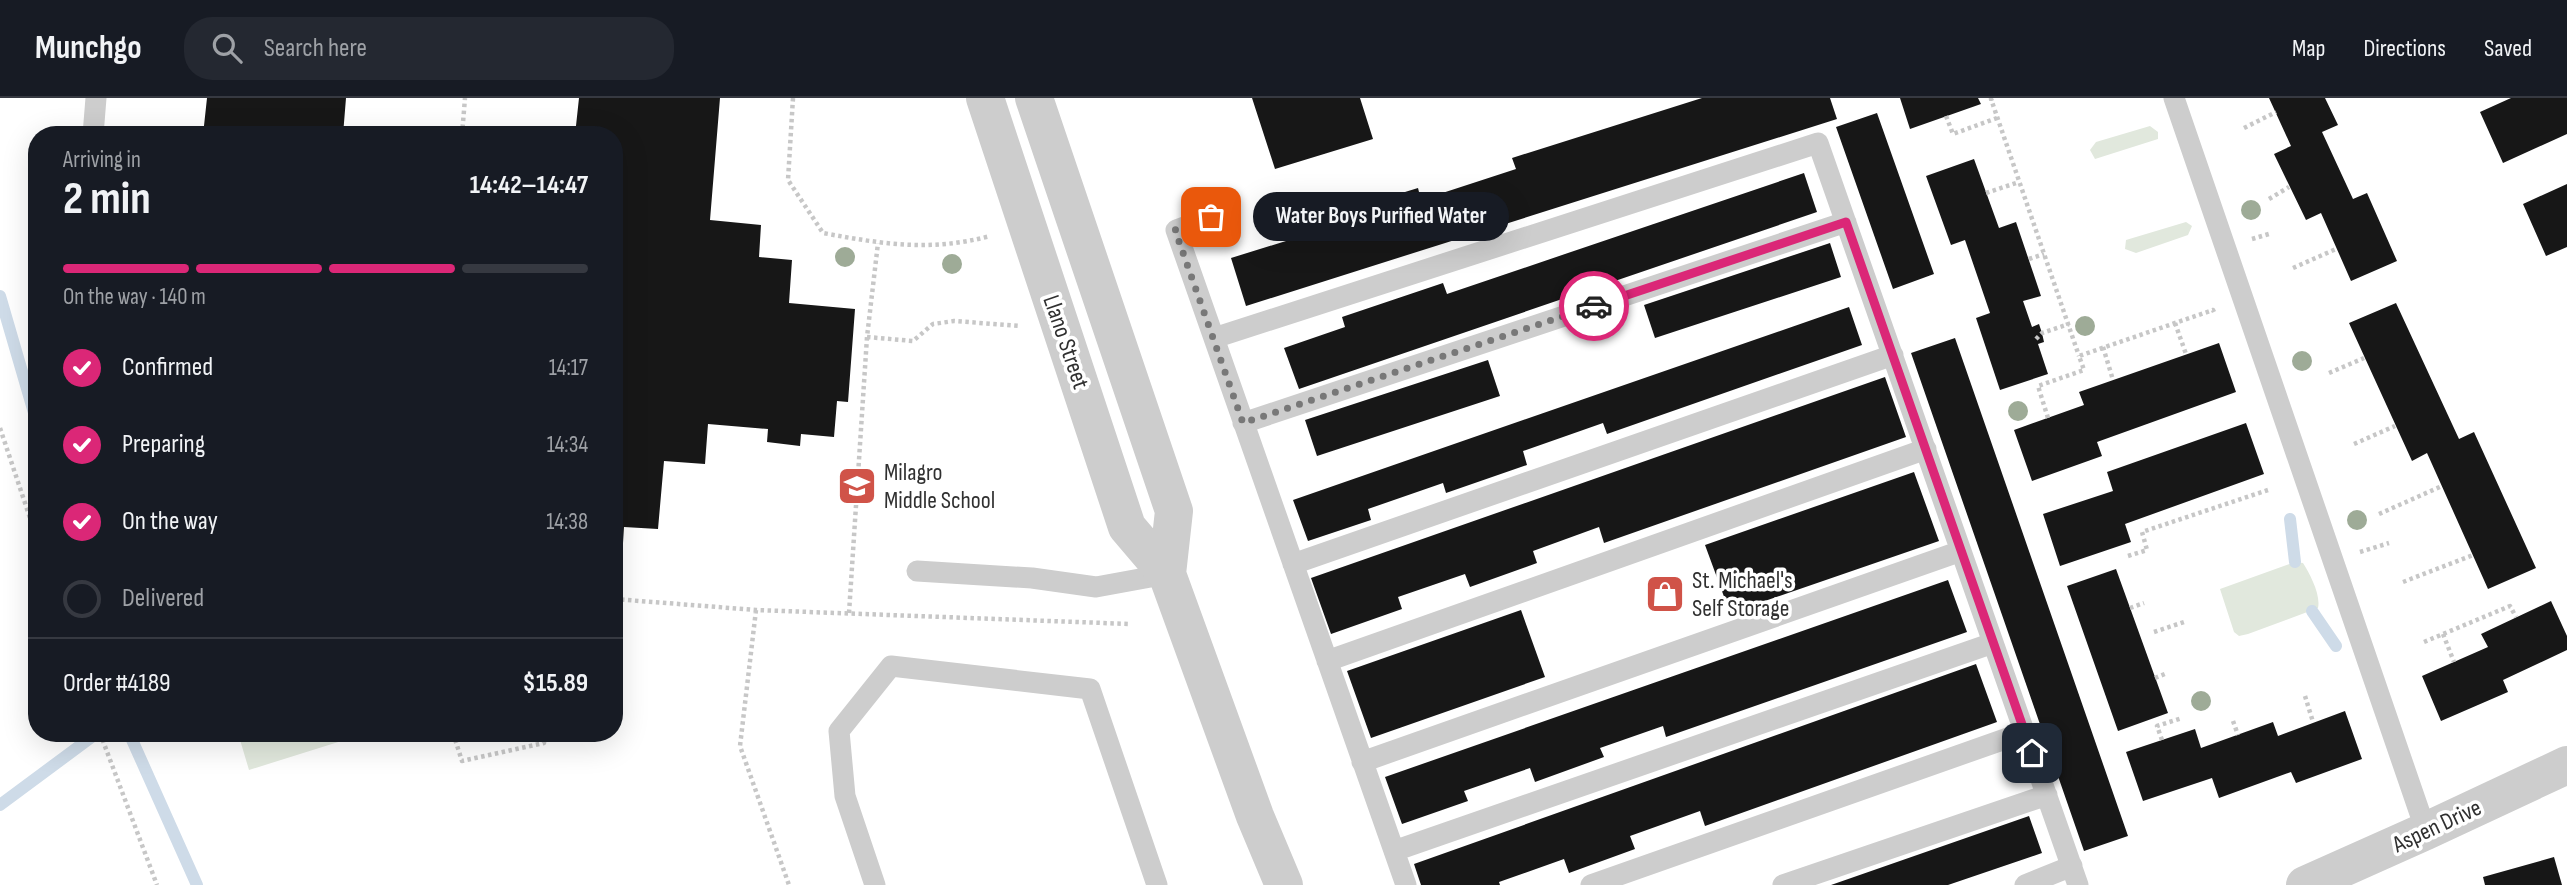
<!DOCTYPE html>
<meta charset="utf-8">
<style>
body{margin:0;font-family:"Sofia Sans Condensed",sans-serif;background:#242831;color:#f1f3f6;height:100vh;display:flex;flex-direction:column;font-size:26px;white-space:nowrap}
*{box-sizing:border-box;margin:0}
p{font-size:23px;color:#9ea1a6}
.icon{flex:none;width:38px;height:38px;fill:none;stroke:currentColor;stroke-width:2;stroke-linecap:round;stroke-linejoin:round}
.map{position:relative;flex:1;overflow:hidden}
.sheet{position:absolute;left:28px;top:28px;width:595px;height:616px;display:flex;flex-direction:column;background:#171b24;border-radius:28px;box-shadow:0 7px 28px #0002}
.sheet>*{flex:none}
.pin{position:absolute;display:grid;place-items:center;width:60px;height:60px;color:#fff;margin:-30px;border-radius:14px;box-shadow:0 4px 10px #0006}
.courier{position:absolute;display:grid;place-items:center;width:70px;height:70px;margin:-35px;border:5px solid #db2777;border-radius:50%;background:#fff;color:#222;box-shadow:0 2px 9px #0007}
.bubble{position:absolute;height:49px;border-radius:24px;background:#171b24;box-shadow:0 7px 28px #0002;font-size:23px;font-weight:700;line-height:49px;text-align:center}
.summary em{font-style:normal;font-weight:700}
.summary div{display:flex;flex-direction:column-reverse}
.summary{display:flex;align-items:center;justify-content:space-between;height:119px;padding:0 35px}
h1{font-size:46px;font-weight:700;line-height:52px}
.bar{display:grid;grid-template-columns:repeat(4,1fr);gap:10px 7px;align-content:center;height:84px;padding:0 35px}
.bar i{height:9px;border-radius:5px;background:#363941}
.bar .current{background:#db2777}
.bar p{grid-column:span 4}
.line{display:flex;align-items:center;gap:18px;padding:0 35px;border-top:2px solid #363941}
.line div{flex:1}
ol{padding:0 35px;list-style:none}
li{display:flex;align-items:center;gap:21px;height:77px}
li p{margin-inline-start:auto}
li .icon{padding:7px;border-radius:50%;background:#db2777;color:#fff;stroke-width:4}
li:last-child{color:#9ea1a6}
li i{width:38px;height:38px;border:4px solid #363941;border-radius:50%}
header{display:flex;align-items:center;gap:42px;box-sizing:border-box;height:98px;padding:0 35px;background:#171b24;border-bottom:2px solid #363941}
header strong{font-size:33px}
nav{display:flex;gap:38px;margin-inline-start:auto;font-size:24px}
.search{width:490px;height:63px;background:#242831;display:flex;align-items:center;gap:18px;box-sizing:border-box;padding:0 24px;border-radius:28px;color:#9ea1a6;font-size:26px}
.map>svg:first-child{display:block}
</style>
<header>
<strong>Munchgo</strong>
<div class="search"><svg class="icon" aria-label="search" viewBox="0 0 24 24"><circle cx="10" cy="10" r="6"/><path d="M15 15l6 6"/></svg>Search here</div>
<nav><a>Map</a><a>Directions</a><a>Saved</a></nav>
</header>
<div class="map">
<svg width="2567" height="787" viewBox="0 0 2567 787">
<rect width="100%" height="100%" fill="#fff"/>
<path fill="#e1e8dd" d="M2150 28 2158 34V41L2095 61 2090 52 2096 44Z
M2186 124 2192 128 2188 137 2136 155 2125 151 2126 142Z
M2295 464 2303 465C2310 476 2321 497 2318 510L2248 536 2239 538 2234 534 2220 491Z
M238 635H367L249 672Z"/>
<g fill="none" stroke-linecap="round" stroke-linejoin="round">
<path stroke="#cedbe8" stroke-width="12" d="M0 198 37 325
M2290 421 2295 464
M2312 513 2336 548
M129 635 197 787
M0 707 97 635"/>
</g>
<path fill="#171717" d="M207 0H346L343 37H203Z
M579 0H720L710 122 761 127 759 159 792 162 789 205 855 211 848 304 837 303 834 339 801 336 800 348 767 344 768 331 708 326 705 366 664 363 658 431 624 429 622 461 614 460V37H575Z
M1252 0H1360L1373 41 1275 71Z
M1702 0H1830L1837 21 1246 208 1231 160 1318 133 1314 122 1418 90 1421 102 1516 71 1512 60Z
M1900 0H1978L1981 6 1910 31Z
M2269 0H2325L2338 27 2322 34 2353 101 2367 95 2397 163 2351 183 2321 115 2306 122 2274 56 2291 48Z
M2511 0H2567V36L2503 65 2480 14Z
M1877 15 1934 176 1893 191 1836 29Z
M1974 61 1999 130 2016 124 2041 198 2023 203 2032 229 2039 226 2042 235 2044 244 2038 246 2048 276 2000 292 1976 220 1990 215 1965 142 1951 147 1926 78Z
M1804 75 1817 114 1299 291 1284 250 1345 229 1342 219 1443 185 1447 196Z
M2567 86V149L2546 158 2523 106Z
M1830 145 1841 179 1655 240 1644 207Z
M2396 205 2459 341 2474 334 2536 470 2488 491 2427 355 2412 363 2349 225Z
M1849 209 1862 247 1607 336 1603 325 1523 353 1527 367 1446 395 1443 385 1368 411 1371 422 1308 443 1293 402Z
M1955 240 2128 738 2084 753 1911 255Z
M2219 245 2236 294 2097 344 2102 358 2032 383 2014 332 2084 307 2079 294Z
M1488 262 1500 298 1317 358 1305 322Z
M1885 279 1906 339 1604 445 1599 429 1533 453 1537 465 1470 489 1465 476 1398 499 1402 511 1331 536 1311 480Z
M2246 325 2264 376 2125 426 2131 444 2060 468 2043 416 2113 393 2107 374Z
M1914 374 1939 443 1730 515 1705 447Z
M2116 471 2168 615 2118 633 2067 488Z
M1948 482 1967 534 1666 639 1663 628 1600 650 1604 659 1535 684 1530 670 1464 693 1468 703 1402 726 1385 679Z
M2551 503 2567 538V552L2503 582 2508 594 2441 623 2422 578 2488 549 2481 536Z
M1521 512 1545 579 1371 640 1347 573Z
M1976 566 1997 624 1705 728 1700 713 1630 738 1635 751 1569 775 1564 761 1499 784 1500 787H1421L1414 766Z
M2345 613 2362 661 2296 685 2291 674 2219 700 2212 680 2143 703 2126 654 2195 631 2201 650 2273 624 2278 638Z
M2029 718 2042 755 1948 787H1831Z
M2554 759 2562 787H2485L2483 779Z"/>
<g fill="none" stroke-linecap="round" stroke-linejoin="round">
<path stroke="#c7c7c7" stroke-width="4.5" stroke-dasharray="3.5 3.5" stroke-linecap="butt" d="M793 0 788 82 823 135C882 146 931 154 990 138
M1993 0 1991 1 2079 258
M1946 18 1953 36 1997 20
M2244 30 2276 14
M462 37 465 0
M1986 95 2019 84
M2269 101 2289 89
M2252 141 2272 135
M2029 161 2044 156
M2293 170 2336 151
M2175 225 2186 256
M867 239 913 243 933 226 954 223 1021 228
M2036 241 2042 235 2069 226
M2103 249 2113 282
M2329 275 2364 260
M2048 320 2038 288 2084 272 2079 258 2213 212 2214 214
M0 330 37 441
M2354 346 2395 328
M2379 416 2442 388
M2360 454 2389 445
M2128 458 2147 452 2142 434 2268 392
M2403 484 2473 457
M614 501 756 512 1130 526
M2130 510 2144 505
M756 512 740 648 789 787
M849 515 867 239 878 145
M2154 534 2187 523
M2443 536 2454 564
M2424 544 2510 508 2516 519
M2155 580 2167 575
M2305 598 2313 624
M2233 623 2238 637
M100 635 157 787
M453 635 462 663 544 645 545 635
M2162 642 2157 628 2182 620"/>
<path stroke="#cdcdcd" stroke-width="21" d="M2174 0 2426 733
M93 37 96 0
M1211 119 1176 132 1406 787
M1214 240 1818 45 2078 787
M1243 325 1846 124
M1293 466 1893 257
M917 473 1032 480 1096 489 1167 476
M1327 563 1926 351
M1362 664 1961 453
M1394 753 1993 545
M875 787 845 698 839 633 891 568 1090 591 1157 787
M1591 787 2025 634
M1783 787 2047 697
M2025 787 2072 768"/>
<path stroke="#cdcdcd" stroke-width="38" d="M2305 787 2426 733 2567 667"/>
<path stroke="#cdcdcd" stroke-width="38" d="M985 0 1127 429 1167 476 1255 718 1284 787
M1034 0 1174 413 1167 476"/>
</g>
<g fill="#9eab97">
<circle cx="2251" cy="112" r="10"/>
<circle cx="845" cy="159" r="10"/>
<circle cx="952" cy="166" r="10"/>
<circle cx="2085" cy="228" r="10"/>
<circle cx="2302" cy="263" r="10"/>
<circle cx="2018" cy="313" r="10"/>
<circle cx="2357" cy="422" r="10"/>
<circle cx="2201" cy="603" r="10"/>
</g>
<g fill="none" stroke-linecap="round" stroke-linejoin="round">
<path stroke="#787878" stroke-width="7" stroke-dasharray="0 12.6" d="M1211 119 1175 132 1243 325 1594 208"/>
<path stroke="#db2777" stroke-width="9" d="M1594 208 1846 124 2032 655"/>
</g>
<defs>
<g id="school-square" transform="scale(2.0125)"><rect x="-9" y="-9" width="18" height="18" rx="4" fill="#d05348" stroke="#fff"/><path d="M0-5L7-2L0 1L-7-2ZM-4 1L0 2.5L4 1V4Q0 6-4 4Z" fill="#fff"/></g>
<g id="shop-square" transform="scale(2.0125)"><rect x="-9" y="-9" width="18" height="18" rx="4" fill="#d05348" stroke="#fff"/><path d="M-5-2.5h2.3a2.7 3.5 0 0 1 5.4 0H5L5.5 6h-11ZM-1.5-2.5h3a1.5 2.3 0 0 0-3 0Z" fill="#fff"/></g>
</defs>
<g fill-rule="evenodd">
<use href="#school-square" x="857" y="388"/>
<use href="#shop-square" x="1665" y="496"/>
</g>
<g text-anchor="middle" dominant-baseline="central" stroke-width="7" stroke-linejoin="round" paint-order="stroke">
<g font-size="24" fill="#303030" stroke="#fff">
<text transform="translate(1066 244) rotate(71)">Llano Street</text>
<text transform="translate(2437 728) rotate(-25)">Aspen Drive</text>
</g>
<g font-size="24" fill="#303030" stroke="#fff" text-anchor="start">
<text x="884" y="374">Milagro<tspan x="884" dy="28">Middle School</tspan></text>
<text x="1692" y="482">St. Michael's<tspan x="1692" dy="28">Self Storage</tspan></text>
</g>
</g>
</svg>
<div class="pin" style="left:1211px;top:119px;background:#ea580c"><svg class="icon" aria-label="bag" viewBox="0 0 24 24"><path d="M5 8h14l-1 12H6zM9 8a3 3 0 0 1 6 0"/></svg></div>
<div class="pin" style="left:2032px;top:655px;background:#1f2937"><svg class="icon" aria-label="home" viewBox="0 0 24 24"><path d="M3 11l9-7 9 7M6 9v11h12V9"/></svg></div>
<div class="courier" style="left:1594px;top:208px"><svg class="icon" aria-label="car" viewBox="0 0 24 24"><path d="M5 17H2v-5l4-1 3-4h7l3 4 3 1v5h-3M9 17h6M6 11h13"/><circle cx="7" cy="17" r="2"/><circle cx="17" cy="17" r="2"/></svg></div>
<div class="bubble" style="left:1253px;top:94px;width:256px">Water Boys Purified Water</div>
<section class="sheet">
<div class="summary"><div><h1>2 min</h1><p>Arriving in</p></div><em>14:42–14:47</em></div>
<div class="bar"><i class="current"></i><i class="current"></i><i class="current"></i><i></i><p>On the way · 140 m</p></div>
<ol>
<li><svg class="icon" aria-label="check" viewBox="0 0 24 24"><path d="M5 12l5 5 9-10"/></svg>Confirmed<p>14:17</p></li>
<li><svg class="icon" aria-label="check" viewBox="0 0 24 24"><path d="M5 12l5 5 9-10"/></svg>Preparing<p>14:34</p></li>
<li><svg class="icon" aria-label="check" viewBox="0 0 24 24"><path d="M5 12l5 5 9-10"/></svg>On the way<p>14:38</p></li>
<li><i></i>Delivered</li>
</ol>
<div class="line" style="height:91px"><div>Order #4189</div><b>$15.89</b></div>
</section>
</div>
